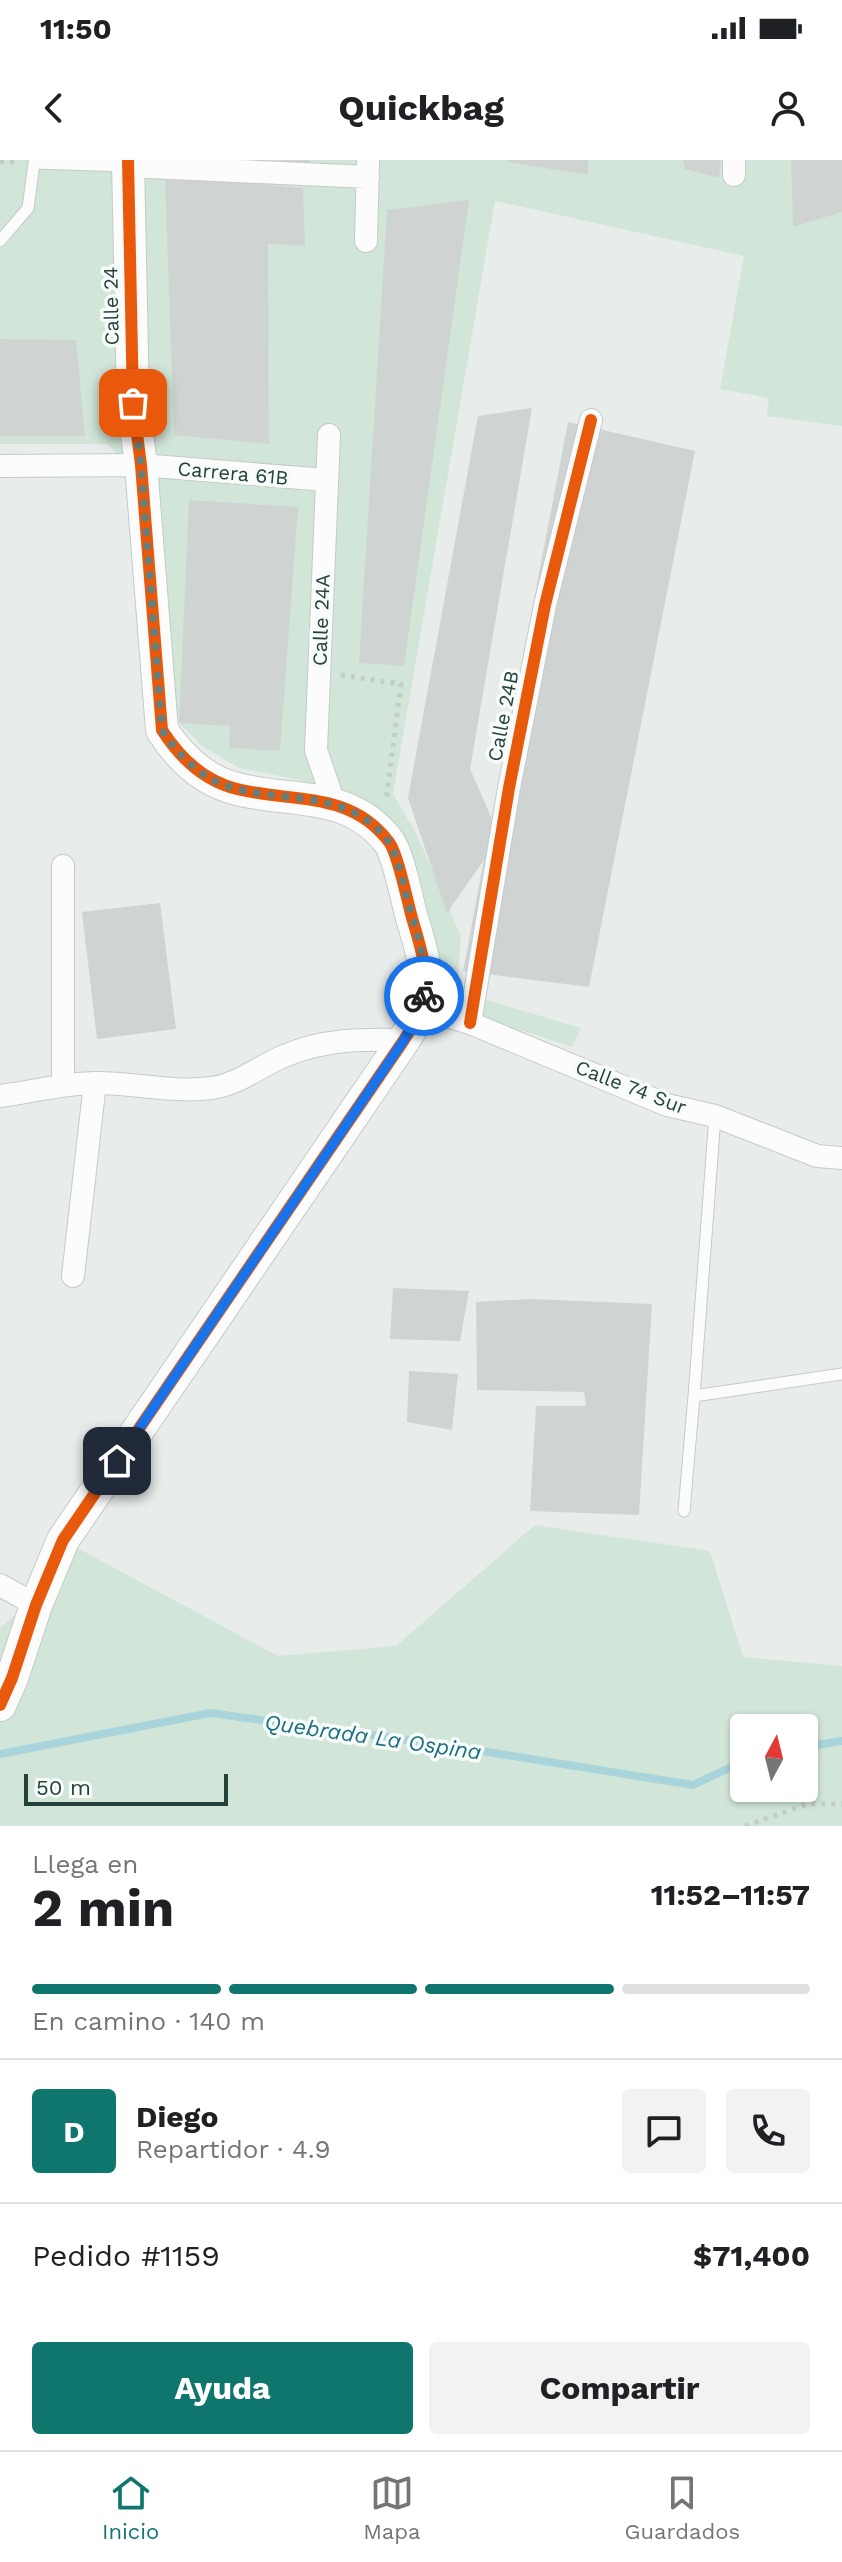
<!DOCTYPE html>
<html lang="es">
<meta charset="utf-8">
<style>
body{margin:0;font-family:"Work Sans",sans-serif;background:#f2f2f2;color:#202124;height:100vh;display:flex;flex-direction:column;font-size:30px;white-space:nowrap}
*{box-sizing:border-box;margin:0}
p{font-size:26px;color:#757577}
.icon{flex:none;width:44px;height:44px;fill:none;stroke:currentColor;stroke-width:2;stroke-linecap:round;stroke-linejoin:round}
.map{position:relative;height:1666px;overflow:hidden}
.details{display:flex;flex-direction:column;background:#fff;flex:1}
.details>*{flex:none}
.needle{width:52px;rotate:7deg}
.tools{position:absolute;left:730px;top:1554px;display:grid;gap:16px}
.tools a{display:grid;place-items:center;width:88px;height:88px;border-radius:8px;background:#fff;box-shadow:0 2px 6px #0004;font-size:40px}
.scale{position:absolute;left:24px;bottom:20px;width:204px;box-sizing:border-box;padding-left:8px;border:4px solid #24423a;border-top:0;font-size:22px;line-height:28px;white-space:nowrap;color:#24423a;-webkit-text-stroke:6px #f7fbf9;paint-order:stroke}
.pin{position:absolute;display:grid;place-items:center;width:68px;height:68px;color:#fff;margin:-34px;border-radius:16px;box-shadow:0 4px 12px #0006}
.courier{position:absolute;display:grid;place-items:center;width:80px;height:80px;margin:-40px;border:6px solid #1a73e8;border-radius:50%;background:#fff;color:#222;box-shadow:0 2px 10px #0007}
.summary em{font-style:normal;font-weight:700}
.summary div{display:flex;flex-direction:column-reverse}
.summary{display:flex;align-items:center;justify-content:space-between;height:136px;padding:0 32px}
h1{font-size:52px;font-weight:700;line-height:60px}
.bar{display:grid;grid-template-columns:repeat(4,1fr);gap:12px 8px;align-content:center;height:96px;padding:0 32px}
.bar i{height:10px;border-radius:6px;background:#e0e0e0}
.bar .active{background:#0f766e}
.bar p{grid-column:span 4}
.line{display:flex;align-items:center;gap:20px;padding:0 32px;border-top:2px solid #e0e0e0}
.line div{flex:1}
.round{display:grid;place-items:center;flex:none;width:84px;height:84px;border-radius:8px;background:#f2f2f2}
.primary-button{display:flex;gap:16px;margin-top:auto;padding:16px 32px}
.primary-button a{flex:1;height:92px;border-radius:8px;background:#0f766e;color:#fff;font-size:32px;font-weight:700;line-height:92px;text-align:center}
.primary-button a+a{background:#f2f2f2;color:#202124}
.status{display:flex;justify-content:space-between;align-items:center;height:56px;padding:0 40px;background:#fff;direction:ltr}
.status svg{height:22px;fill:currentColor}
header{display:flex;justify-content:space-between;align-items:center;height:104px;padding:0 32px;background:#fff;font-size:36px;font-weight:700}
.tab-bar{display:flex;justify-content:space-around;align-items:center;height:112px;border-top:2px solid #e0e0e0;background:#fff;font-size:22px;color:#757577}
.tab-bar a{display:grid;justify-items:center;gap:4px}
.tab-bar .active{color:#0f766e}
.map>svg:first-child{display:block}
</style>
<div class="status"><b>11:50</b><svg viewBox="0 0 49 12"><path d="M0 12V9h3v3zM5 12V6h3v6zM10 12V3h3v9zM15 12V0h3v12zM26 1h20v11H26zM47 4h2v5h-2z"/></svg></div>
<header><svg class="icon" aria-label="back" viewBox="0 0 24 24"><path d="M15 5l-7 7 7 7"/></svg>Quickbag<svg class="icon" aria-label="person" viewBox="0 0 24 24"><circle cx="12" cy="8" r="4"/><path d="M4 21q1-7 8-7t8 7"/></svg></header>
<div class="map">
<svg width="842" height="1666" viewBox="0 0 842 1666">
<rect width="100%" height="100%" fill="#e8edeb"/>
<path fill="#d1e6d8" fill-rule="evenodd" d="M0 0H842V266L767 256 769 238 720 229 744 96 495 41 393 634 416 673 461 776 457 831 581 868 572 887 431 840 392 675 305 621 239 608 202 586 163 547 161 336 107 284H0Z
M535 1365 710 1391 743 1497 842 1506V1666H0V1468L27 1445 68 1383 278 1496 396 1486ZM744 1568H804V1628H744Z"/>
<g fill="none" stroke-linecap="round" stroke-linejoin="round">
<path stroke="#a9d4db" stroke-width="8" d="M804 1587 842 1581
M0 1594 210 1553 444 1585 693 1625 744 1601"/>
</g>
<path fill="#cfd4d2" d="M279 0H310L308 6Z
M508 0H588V15L508 2Z
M683 0H721L719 18 685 9Z
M791 0H842V52L793 67Z
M165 16 303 28 305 86 268 84 269 284 174 275Z
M469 40 404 506 359 503 387 50Z
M0 179 76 180 85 276H0Z
M532 248 470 609 492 659 568 262 695 291 589 827 463 811 484 700 447 753 408 638 478 256Z
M189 340 298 347 280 591 229 588 230 566 179 563Z
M160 743 176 869 97 879 82 752Z
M393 1128 469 1131 460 1181 390 1179Z
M530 1139 652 1144 639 1355 530 1351 536 1246H586L584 1232 477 1230 476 1142Z
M409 1211 458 1214 452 1270 407 1262Z"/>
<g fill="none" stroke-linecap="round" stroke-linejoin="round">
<g stroke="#c5cac8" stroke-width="13">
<path id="lane" d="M0 81 28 48 34 3 127 6
M694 1236 715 956
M684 1351 694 1236 842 1214"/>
</g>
<g stroke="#c5cac8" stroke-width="24">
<path id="street" d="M128 6 368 17
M734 15V0
M366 81 368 0
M329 275 316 590 334 643
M0 306 141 305 326 320
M422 848 470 863 667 945 715 956 817 996 842 998
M470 863 509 628 545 445 591 260
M63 925V706
M0 936C32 932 64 923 97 923 135 923 174 933 212 928 239 924 260 906 284 896 324 879 361 879 404 880
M73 1116 95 923
M0 1425 36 1445"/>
</g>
<g stroke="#c3cbc8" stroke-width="34">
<path id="secondary" d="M0 1545 12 1518 36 1445 63 1380 404 880C410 870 418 859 422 848 432 820 420 785 412 758 407 740 398 694 389 682 350 630 292 643 237 629 204 621 180 598 162 570L141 305 133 243 128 0"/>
</g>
<path stroke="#c3ccca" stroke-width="5" stroke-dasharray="4 6" stroke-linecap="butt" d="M0 2H17
M341 515 401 524 386 641
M745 1666 808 1644H842"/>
<use href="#lane" stroke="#fcfcfc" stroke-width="11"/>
<use href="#street" stroke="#fcfcfc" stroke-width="22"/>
<use href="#secondary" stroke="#fcfcfc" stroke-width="32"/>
<g stroke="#f7fbf9" stroke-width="17">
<path id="cycleway" d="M470 863 509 628 545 445 591 260
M0 1545 12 1518 36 1445 63 1380 404 880C410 870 418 859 422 848 432 820 420 785 412 758 407 740 398 694 389 682 350 630 292 643 237 629 204 621 180 598 162 570L141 305 133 243 128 0"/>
</g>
<use href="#cycleway" stroke="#e8590c" stroke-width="12"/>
</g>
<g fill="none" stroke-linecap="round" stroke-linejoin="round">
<path stroke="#697e78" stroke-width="8" stroke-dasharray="0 14.4" d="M133 243 141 305 162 570C180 598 204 621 237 629 292 643 350 630 389 682 398 695 404 729 409 746 417 774 429 807 424 836"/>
<path stroke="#1a73e8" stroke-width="10" d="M117 1301 404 880 422 848 424 836"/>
</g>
<g text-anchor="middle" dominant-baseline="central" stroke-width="7" stroke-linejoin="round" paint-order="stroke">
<g font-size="20" fill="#24423a" stroke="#f7fbf9">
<text transform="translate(111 146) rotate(-91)">Calle 24</text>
<text transform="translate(233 313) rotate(5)">Carrera 61B</text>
<text transform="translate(321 460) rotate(-88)">Calle 24A</text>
<text transform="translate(503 556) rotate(-79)">Calle 24B</text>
<text transform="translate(631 927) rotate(21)">Calle 74 Sur</text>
</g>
<g font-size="22" font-style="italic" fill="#1c6f80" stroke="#f7fbf9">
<text transform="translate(373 1577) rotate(8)">Quebrada La Ospina</text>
</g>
</g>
</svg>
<div class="tools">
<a><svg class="needle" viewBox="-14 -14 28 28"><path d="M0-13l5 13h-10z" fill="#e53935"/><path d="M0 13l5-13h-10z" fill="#757577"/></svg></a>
</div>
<div class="scale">50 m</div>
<div class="pin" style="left:133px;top:243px;background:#ea580c"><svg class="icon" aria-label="bag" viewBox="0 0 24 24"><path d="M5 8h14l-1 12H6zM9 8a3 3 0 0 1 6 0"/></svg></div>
<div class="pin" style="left:117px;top:1301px;background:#1f2937"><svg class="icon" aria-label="home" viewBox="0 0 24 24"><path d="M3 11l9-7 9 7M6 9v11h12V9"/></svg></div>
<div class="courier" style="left:424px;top:836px"><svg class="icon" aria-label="bike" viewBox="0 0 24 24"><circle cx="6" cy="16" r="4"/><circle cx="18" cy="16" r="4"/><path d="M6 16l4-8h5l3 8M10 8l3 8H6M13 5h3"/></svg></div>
</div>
<section class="details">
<div class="summary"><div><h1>2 min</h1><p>Llega en</p></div><em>11:52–11:57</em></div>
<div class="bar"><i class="active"></i><i class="active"></i><i class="active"></i><i></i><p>En camino · 140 m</p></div>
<div class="line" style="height:144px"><b class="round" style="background:#0f766e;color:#fff">D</b><div><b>Diego</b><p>Repartidor · 4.9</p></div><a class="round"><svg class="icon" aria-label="chat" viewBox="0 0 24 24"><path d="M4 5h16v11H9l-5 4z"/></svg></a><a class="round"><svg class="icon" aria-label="phone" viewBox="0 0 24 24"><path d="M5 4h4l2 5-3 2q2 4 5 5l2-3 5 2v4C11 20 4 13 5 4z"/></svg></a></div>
<div class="line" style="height:104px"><div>Pedido #1159</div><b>$71,400</b></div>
<div class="primary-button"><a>Ayuda</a><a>Compartir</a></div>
</section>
<nav class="tab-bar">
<a class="active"><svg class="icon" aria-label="home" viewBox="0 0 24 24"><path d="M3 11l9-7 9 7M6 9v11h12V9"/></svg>Inicio</a>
<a><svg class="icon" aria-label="map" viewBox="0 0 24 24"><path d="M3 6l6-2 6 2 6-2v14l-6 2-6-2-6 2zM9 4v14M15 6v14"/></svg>Mapa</a>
<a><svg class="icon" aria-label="saved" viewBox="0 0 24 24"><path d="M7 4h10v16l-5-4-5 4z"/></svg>Guardados</a>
</nav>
